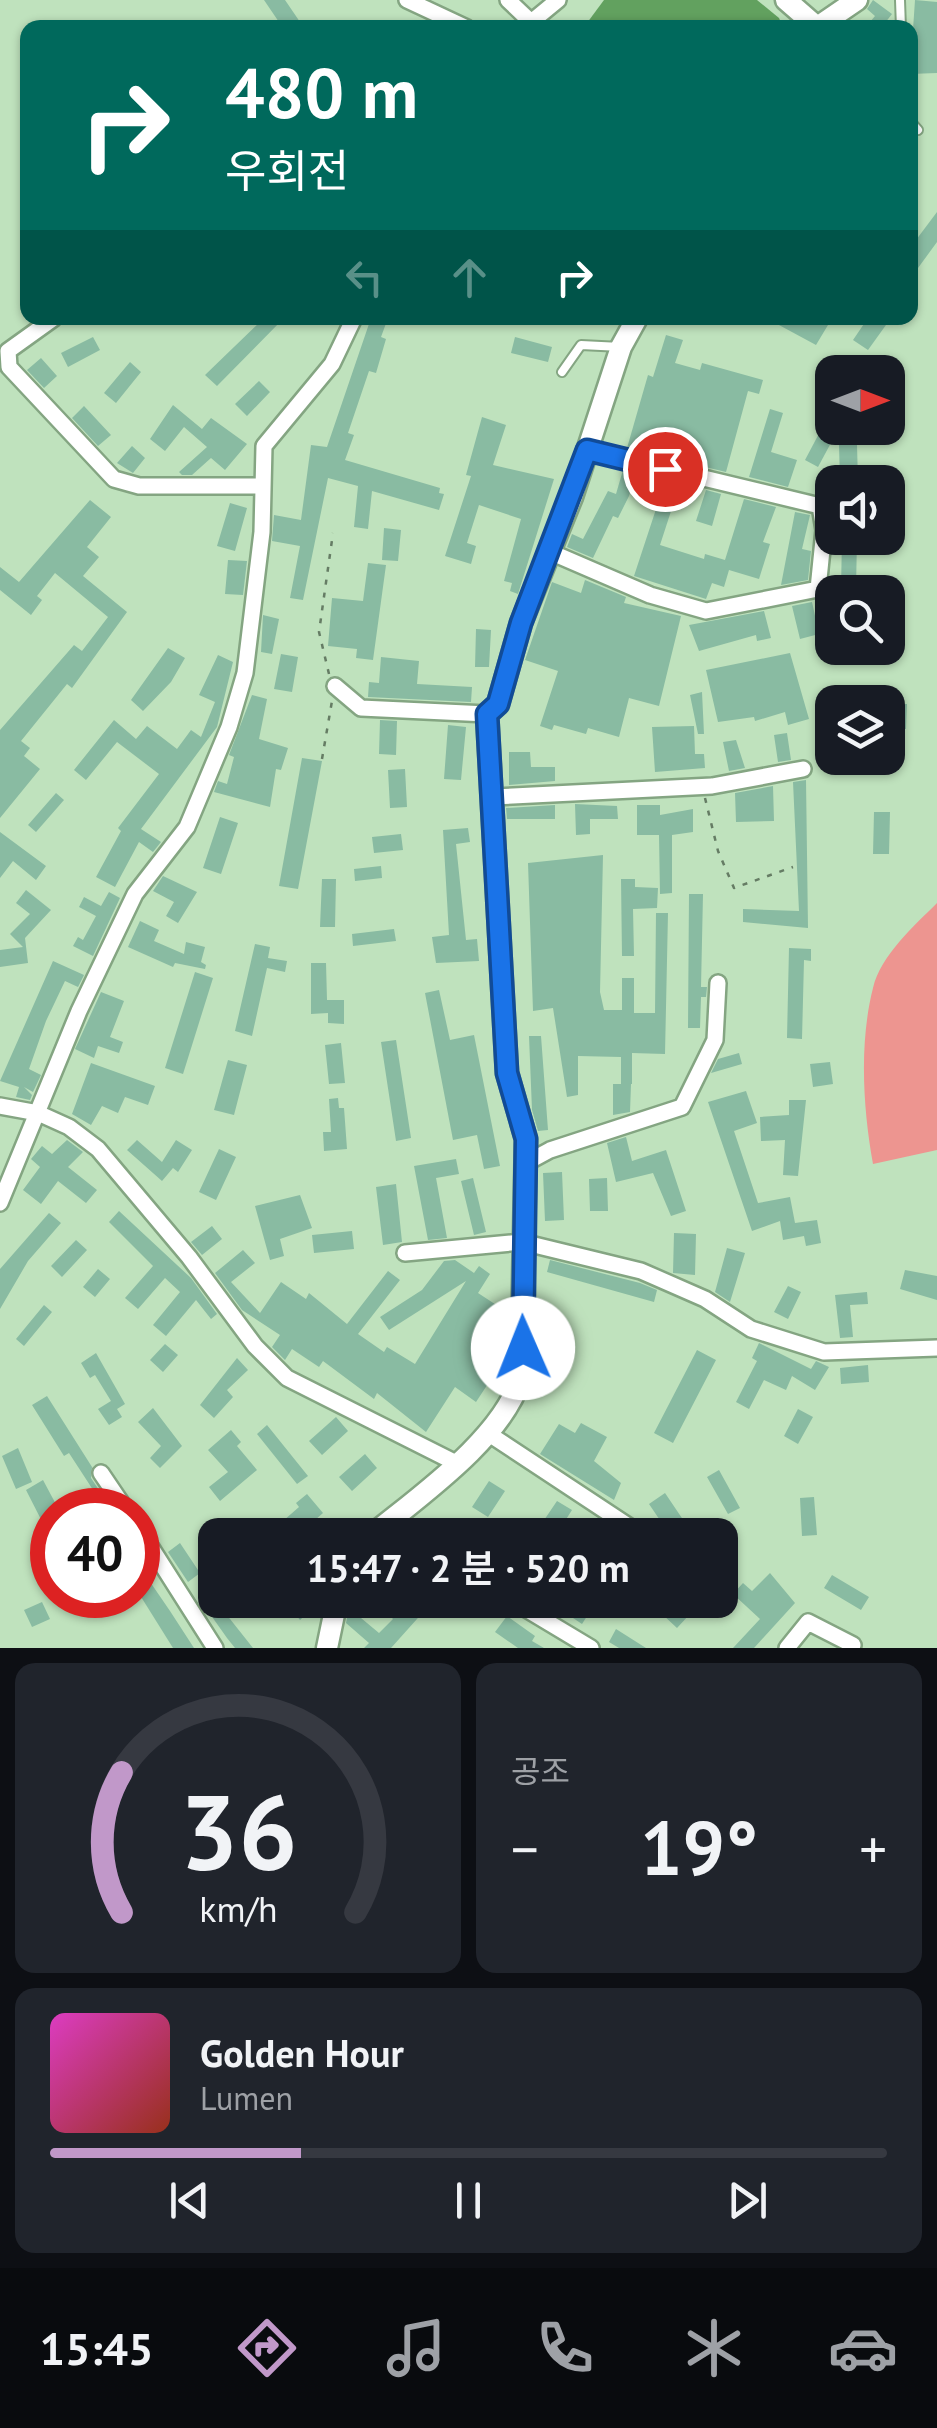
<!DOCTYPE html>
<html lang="ko">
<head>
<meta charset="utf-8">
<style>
  body { margin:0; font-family:"PT Sans","Noto Sans KR",sans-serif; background:#20242c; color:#f1f3f6; height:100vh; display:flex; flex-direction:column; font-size:38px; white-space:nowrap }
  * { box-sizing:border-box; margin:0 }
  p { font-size:32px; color:#9ea1a6 }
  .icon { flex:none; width:55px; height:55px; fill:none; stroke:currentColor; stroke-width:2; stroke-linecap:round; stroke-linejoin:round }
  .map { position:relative; height:1648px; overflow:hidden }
  .sheet { display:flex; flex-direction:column; gap:15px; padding:15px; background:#0d0f14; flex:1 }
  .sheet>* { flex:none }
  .top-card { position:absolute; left:20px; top:20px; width:898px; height:305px; border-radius:20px; box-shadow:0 2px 8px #0004; background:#00695c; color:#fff; overflow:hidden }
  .needle { width:65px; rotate:90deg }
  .controls { position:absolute; left:815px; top:355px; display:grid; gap:20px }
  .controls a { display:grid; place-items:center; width:90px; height:90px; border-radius:20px; background:#171b24; box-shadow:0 2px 8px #0004; font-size:50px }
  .speed { position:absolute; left:30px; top:1488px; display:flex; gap:20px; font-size:50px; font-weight:700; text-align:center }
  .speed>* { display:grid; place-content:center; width:130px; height:130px; border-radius:50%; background:#171b24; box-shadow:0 2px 8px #0004; line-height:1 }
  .speed .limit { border:15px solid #d22; background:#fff; color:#111 }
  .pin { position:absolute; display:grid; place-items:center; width:85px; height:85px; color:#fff; margin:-42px; border:5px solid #fff; border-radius:50%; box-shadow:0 2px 10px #0007 }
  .me { position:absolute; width:110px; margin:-55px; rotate:359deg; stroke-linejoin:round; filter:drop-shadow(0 0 8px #0008) }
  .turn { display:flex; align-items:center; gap:35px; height:210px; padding:0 40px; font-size:45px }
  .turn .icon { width:130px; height:130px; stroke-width:2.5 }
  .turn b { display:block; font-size:70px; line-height:85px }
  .lanes { display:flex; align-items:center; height:95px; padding:0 40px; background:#0003; justify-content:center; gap:50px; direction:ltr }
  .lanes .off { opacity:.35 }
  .big { font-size:75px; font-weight:600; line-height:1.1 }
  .sheet .card { flex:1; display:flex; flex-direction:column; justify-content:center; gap:15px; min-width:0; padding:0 35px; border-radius:20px; background:#20242c }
  .sheet .dial { align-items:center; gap:0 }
  .dial svg { height:260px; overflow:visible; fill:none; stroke:#363941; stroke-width:7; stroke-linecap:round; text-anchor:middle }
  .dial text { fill:#f1f3f6; stroke:none }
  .song { display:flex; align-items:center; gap:30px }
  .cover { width:120px; height:120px; border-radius:15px; background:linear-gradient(135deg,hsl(310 70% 55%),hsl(10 70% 35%)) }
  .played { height:10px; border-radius:5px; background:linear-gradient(90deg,#c198c9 30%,#363941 30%) }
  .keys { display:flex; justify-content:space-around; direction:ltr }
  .heat { display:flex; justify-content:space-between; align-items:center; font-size:55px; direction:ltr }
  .sheet .tiles { flex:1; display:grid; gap:15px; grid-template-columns:1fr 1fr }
  .card:last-child { grid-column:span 2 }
  .trip { position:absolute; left:198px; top:1518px; width:540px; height:100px; border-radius:20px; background:#171b24; box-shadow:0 2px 8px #0004; font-weight:600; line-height:100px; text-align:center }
  .dock { display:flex; height:160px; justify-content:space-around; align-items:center; background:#090b0e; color:#9ea1a6 }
  .dock .icon { width:70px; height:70px }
  .dock .active { color:#c198c9 }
  .dock b { font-size:45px; color:#f1f3f6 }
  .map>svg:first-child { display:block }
  .green { fill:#ed9590 }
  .water { fill:#62a15f }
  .building { fill:#89bba2 }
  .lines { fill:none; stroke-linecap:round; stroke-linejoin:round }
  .lane-casing { stroke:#84a582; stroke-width:12 }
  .street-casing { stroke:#84a582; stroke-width:20 }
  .secondary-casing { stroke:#84a582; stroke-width:25 }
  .path { stroke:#657c64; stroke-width:2.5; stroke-dasharray:5 8; stroke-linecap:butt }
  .lane { stroke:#fff; stroke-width:8 }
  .street { stroke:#fff; stroke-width:15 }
  .secondary { stroke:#fff; stroke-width:20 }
  .route-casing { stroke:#114b97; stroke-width:25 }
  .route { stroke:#1a73e8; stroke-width:18 }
</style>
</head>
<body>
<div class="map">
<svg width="937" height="1648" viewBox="0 0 937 1648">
  <rect width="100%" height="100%" fill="#bfe2bd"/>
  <path class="green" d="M937,903V1150L873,1164C863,1109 859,1043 873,988C881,955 914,926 937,903Z"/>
  <path class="water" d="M604,0H757L779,18L783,27H584Z"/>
  <path class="building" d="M264,0H285L300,22L283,28Z
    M873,0L892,14L881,28H865L875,16L867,9Z
    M915,0L937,2V73L910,74Z
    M937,212V242L910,279V248Z
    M264,318H284L217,386L205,375Z
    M371,318H388L381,337L386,339L376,373L369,371L348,433L354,435L345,460L440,488L439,493L444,494L439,510L372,491L368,529L354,527L358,486L328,478L303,600L290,598L300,546L272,541L274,515L301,520L311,445L327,447Z
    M766,318H824L822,321L828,325L816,345Z
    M868,318H891L868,350L853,340Z
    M666,335L683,340L675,363L700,370L702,363L763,380L759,394L748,391L726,472L627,448L648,375L653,377Z
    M93,337L100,350L68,367L61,353Z
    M515,337L552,347L548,362L511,353Z
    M41,358L57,376L44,388L27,370Z
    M130,362L141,372L116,403L104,393Z
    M259,381L270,392L247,416L235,404Z
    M173,405L202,429L211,418L247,444L225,470L211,458L192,475H182L179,472L207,447L184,427L165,451L150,439Z
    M84,406L111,435L98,446L72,418Z
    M770,409L783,413L771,452L797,460L788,487L749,477Z
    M832,409V428H839L818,467L805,460Z
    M482,417L506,425L493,465L554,479L518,594L510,591L512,583L504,581L521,519L479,505L467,543L476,546L471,564L445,556L471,476L466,475Z
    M839,445H857L858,481H840Z
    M132,446L145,458L133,473L117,463Z
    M623,470L636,473L629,496L618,518L613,516L593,558L567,547L572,534L583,539L608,491L616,494Z
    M706,490L721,494L712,526L696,521Z
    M660,497L674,502L660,545L704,559L705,554L725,560L744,499L776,507L763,542L770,544L759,579L729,570L724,587L712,583L706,599L634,576Z
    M90,500L111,517L87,547L99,557L83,576L127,612L72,688L67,684L21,741L30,748L24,756L40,769L0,818V730L74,645L82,651L108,617L55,573L37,596L42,600L31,615L0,590V567L19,582Z
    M230,503L247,508L235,551L217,546Z
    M795,512L810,515L802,549L811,551L808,580L781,585Z
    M384,528L401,530L398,561L382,560Z
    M842,538H857L856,589H841Z
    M228,560L247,561L243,595L225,594Z
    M368,563L386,565L373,660L356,658L357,649L328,646L332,598L363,601Z
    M585,580L626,597L624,603L681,616L659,706L629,698L619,737L588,728L586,734L554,725L552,730L540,726L558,671L525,660L552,582L581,593Z
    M812,602L819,634L800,639L792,606Z
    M764,611L771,638L757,641L756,635L699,651L689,625Z
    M263,615L279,619L272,654L261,652Z
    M476,629L491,630L489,667H475Z
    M168,648L185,658L171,682L143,711L131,700Z
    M790,653L809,719L788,725L785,712L755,721L754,717L718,722L706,670Z
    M281,654L298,657L292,692L274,689Z
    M218,655L233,662L217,727L141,829L161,842L153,852L139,842L115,887L96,877L121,831L118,828L159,774L117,742L86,780L74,770L114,720L136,739L147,726L177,749L191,730L201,737L215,702L199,695Z
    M381,657L419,661L417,684L472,687L471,702L368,697L369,682L379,683Z
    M702,692L704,734H698L690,695Z
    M252,695L267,699L259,739L288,748L281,770L276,769L270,807L214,792L218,781L227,784L234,757L229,755Z
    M891,704H907L906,729H890Z
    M380,720L397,721L396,755L379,754Z
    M448,725L466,727L461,780L444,779Z
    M694,726L695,754H704L705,768L655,772L652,727Z
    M787,733L791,760L778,762L774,735Z
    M736,740L745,768L729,771L723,742Z
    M509,752H530L531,767H555V781L509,785Z
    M302,758L322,761L298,889L279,886Z
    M405,769L407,807L390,808L388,770Z
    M806,780L808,928L743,922V909L799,911L793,782Z
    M773,786L774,821L736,822L735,793Z
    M56,793L64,800L36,832L28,825Z
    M575,804L617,806L618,819H590V834L576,835Z
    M555,805V819H507L506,808Z
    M637,805H660V815L693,809V832L672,835V893L660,894L659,835H637Z
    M874,812H890L889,854H873Z
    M220,817L238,823L221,874L203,868Z
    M468,828L470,842L456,844L466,940L477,939L479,961L436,963L432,937L449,935L443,830Z
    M0,832L46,866L36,880L13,861L0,878Z
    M401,834L403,850L374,853L372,837Z
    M603,855L600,992L604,1010H622V978H634V1013H655L656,913H668L665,1054L632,1053V1084H621V1057L578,1056V1095L567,1097L553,1008L533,1011L528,863Z
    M381,866L382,878L355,881L354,869Z
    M163,876L197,892L178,923L166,916L174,902L153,891Z
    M322,879H336L335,927H320Z
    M621,879H635V887L658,888L657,908L633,909L634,956H622Z
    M26,890L51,910L25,938L28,963L0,967V950L23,947L10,934L30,914L16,903Z
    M109,892L120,898L93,956L73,946L78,937L83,940L96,916L79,907L84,897L101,906Z
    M689,894H703L701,987H707L706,997H701L700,1028H688Z
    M140,921L159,930L154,941L184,954L186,942L205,947L201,962L206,965L205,969L175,963L173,967L128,947Z
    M394,929L396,941L353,946L352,934Z
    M255,944L270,947L268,958L287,961L285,972L267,968L252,1036L235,1031Z
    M789,948L811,949V961L804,960L802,1039L787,1038Z
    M53,961L84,975L78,987L65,981L46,1021L29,1069L41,1075L33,1092L24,1087L32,1095L30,1100L16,1097L19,1087L0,1081Z
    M311,963H326L327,1000H344V1024L328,1023V1013L311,1014Z
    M195,972L213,978L183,1074L165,1068Z
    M439,990L450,1040L474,1035L500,1166L484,1169L477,1135L453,1140L425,993Z
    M101,992L124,1001L110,1037L123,1042L119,1053L98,1046L94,1058L75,1049Z
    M529,1036H541L548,1130L538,1131L532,1110Z
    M396,1040L411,1138L396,1141L381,1042Z
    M341,1043L345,1083L329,1084L325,1045Z
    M739,1053L742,1064L711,1073L718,1059Z
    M228,1060L247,1065L234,1115L214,1110Z
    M830,1062L833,1084L813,1087L810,1064Z
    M91,1063L155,1086L148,1105L125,1097L118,1113L102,1106L91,1125L72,1114Z
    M613,1084H631L630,1112L613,1115Z
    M746,1091L757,1123L734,1131L758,1203L790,1197L795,1223L817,1220L821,1243L806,1246L804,1236L783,1240L780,1221L752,1231L708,1102Z
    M338,1098L339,1108H344L347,1149L324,1151L323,1132H331L329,1099Z
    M789,1100H806L798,1176L783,1175L785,1140L761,1141L760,1117L789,1115Z
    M626,1137L632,1161L666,1150L686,1211L671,1216L653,1173L616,1182L607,1143Z
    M67,1140L83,1152L68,1167L97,1190L86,1203L58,1181L41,1204L23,1190L40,1167L31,1159L42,1146L52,1154Z
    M137,1140L162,1162L176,1140L192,1150L178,1172L173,1168L162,1181L127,1150Z
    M219,1149L236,1157L216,1200L199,1192Z
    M456,1159L459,1174L436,1178L447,1238L428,1240L414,1166Z
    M562,1172L564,1220L545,1221L543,1173Z
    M473,1178L486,1232L474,1235L461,1181Z
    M607,1178L608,1211H590L589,1179Z
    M396,1184L402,1242L383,1245L376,1187Z
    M300,1195L312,1228L280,1239L284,1256L270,1260L255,1206Z
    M119,1211L191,1278L217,1314L211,1319L196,1300L166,1336L153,1325L180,1292L165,1278L138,1309L125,1298L153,1266L109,1222Z
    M49,1213L61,1223L28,1261L0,1309V1269Z
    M212,1226L222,1239L202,1255L191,1242Z
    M352,1231L354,1249L314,1253L312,1235Z
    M674,1233L696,1234L695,1275L673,1273Z
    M76,1240L87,1250L62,1277L51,1266Z
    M727,1248L745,1253L730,1302L715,1292Z
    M243,1250L255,1263L231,1282L260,1313L281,1282L306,1299L309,1293L347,1324L388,1271L400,1280L358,1334L384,1352L387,1347L415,1364L466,1281L389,1330L380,1317L422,1290L444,1261L455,1260L474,1273L479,1266L490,1274L478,1293L504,1310L482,1346L503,1361L476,1402L455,1387L426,1432L377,1393L374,1399L323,1361L319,1367L292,1349L285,1360L272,1347L280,1335L242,1310L215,1273Z
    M550,1260L640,1283L657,1290L654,1302L547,1272Z
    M98,1269L110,1279L95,1297L83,1287Z
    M905,1270L937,1276V1300L900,1289Z
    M788,1286L801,1292L788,1319L774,1312Z
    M867,1292L868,1304L850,1305L853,1337L840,1338L835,1295Z
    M44,1305L52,1312L24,1346L16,1339Z
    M759,1343L811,1369L816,1361L829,1367L815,1390L792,1376L786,1390L764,1380L749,1409L736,1402L757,1361L752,1358Z
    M165,1344L178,1355L163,1372L150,1360Z
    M697,1350L716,1360L673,1443L654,1433Z
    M96,1353L125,1404L117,1409L122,1417L109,1425L98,1409L111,1401L95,1375L90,1378L81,1363Z
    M237,1358L248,1370L227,1390L233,1397L214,1418L200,1405Z
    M868,1365L869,1382L841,1384L840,1368Z
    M47,1396L92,1467L91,1478L101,1493L97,1496L69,1453L64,1456L32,1405Z
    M153,1408L182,1446L160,1468L150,1458L161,1446L138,1422Z
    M798,1409L813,1417L798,1444L784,1436Z
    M336,1417L348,1431L322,1455L309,1441Z
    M581,1423L607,1437L594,1461L621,1483L614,1500L540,1454L559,1424L575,1433Z
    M267,1425L308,1476L297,1484L257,1434Z
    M231,1430L241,1442L237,1446L257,1470L220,1501L209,1487L228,1472L208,1450Z
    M18,1448L32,1482L16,1489L2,1456Z
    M365,1454L377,1468L352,1491L339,1477Z
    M719,1470L740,1508L728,1514L707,1477Z
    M43,1480L59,1510H52V1541L26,1490Z
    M489,1481L505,1491L488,1517L472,1507Z
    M665,1493L690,1530L683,1535H670L649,1504Z
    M307,1494L323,1513L298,1535H267L299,1507L296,1503Z
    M814,1497L817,1535L802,1536L800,1498Z
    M557,1501L572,1510L556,1535H534Z
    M180,1543L200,1573L188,1582L168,1552Z
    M144,1573L170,1611L194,1648H173L138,1592V1577Z
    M770,1573L795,1603L754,1648H733L760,1619L733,1594L743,1583L752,1591Z
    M832,1575L869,1597L861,1610L824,1588Z
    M215,1595V1600L253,1648H235L227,1638L203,1604Z
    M284,1600H306L313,1608L300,1620Z
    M374,1600H434L391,1648H364L369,1643L346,1623L349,1608L379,1633L393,1619Z
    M546,1600H576L591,1610L582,1624Z
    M675,1600H703L677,1628L662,1614Z
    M42,1602L50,1619L32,1627L24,1610Z
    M507,1616L535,1636L532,1641L544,1648H518L495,1632Z
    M616,1629L646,1648H619L609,1642Z"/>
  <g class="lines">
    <defs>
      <path id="lane" d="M900,0L901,28
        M910,121L918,130
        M562,372L581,345L621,347"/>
      <path id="street" d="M407,0L467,28
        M508,0L531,22
        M524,28L558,0
        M54,318L8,351L9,367L114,479L139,486H260
        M548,551L650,595L706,611L818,589L824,530L820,506L587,450
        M335,686L361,708L487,714
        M493,797L712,786L803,769
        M0,1106L38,1113L69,1127L98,1149L189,1257L255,1346L287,1378L456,1463
        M526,1163L550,1150L682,1107L715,1040L718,983
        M0,1203L79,1011L135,894L187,827L229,727L245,673L262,532L264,446L332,364L354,318
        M405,1253L522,1242L641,1271L705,1299L751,1329L824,1352L937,1348
        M486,1432L642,1535
        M101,1473L126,1510
        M138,1527L215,1648
        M511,1600L591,1648
        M787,1648L808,1622L853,1645"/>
      <path id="secondary" d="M786,0L817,27
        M816,28L857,0
        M372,1535C421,1495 503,1438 521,1377L526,1139L507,1073L487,714L498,704L521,623L572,497L621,347L637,318
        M327,1648L337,1600"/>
    </defs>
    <use href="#lane" class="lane-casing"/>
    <use href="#street" class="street-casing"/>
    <use href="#secondary" class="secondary-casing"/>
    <path class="path" d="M329,674L319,632L333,533
      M322,759L332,701
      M705,798L718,851L734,888L793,867"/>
    <use href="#lane" class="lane"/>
    <use href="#street" class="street"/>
    <use href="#secondary" class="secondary"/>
  </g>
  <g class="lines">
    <defs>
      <path id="route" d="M523,1348L526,1139L507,1073L487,714L498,704L521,623L587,450L665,469"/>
    </defs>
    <use href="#route" class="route-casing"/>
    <use href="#route" class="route"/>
  </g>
</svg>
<div class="controls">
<a><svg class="needle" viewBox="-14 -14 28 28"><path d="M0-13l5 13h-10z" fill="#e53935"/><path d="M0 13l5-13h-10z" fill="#9ea1a6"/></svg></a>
<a><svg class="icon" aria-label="sound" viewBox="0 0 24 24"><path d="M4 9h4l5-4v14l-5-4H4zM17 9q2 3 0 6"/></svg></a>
<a><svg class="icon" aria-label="search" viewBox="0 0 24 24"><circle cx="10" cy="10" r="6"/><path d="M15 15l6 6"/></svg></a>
<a><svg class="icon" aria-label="layers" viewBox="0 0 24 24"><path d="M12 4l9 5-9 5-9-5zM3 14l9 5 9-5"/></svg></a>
</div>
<div class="speed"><div class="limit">40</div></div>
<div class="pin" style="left:665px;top:469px;background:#d93025"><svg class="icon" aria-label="arrive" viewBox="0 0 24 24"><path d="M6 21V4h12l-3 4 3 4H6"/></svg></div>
<svg class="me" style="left:523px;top:1348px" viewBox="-20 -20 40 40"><circle r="19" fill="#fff"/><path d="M0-13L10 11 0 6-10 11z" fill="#1a73e8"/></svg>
<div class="trip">15:47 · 2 분 · 520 m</div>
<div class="top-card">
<div class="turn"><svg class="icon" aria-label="right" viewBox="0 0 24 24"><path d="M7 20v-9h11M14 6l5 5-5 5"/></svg><div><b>480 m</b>우회전</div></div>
<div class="lanes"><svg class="icon off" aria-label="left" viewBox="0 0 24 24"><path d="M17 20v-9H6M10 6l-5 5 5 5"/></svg><svg class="icon off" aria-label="ahead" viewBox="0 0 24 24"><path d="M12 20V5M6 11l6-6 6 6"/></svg><svg class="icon" aria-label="right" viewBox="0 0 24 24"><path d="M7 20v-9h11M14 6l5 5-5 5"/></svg></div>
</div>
</div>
<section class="sheet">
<div class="tiles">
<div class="card dial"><svg viewBox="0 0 100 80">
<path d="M14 69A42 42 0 1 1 86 69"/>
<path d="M14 69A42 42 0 0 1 14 26" stroke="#c198c9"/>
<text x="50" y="56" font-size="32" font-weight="700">36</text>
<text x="50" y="72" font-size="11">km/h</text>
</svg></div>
<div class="card"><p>공조</p>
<div class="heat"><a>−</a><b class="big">19°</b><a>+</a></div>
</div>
<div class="card">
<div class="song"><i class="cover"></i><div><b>Golden Hour</b><p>Lumen</p></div></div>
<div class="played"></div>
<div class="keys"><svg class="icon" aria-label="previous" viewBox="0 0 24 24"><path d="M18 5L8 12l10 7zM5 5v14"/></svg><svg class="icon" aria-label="pause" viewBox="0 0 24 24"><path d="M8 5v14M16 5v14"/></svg><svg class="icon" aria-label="next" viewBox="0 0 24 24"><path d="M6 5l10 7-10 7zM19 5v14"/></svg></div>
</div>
</div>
</section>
<nav class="dock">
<b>15:45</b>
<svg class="icon active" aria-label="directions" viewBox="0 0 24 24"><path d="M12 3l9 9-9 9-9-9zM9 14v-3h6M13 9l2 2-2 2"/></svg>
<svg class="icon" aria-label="music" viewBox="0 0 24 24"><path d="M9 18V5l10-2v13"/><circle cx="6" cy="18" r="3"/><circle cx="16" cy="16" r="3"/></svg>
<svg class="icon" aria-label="phone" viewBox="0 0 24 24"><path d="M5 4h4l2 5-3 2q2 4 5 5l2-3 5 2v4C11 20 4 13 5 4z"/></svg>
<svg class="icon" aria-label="climate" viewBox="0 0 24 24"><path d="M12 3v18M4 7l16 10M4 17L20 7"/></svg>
<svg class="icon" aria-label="car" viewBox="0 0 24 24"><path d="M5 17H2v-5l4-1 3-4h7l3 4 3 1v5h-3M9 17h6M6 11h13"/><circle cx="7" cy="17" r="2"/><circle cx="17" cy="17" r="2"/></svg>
</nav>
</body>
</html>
